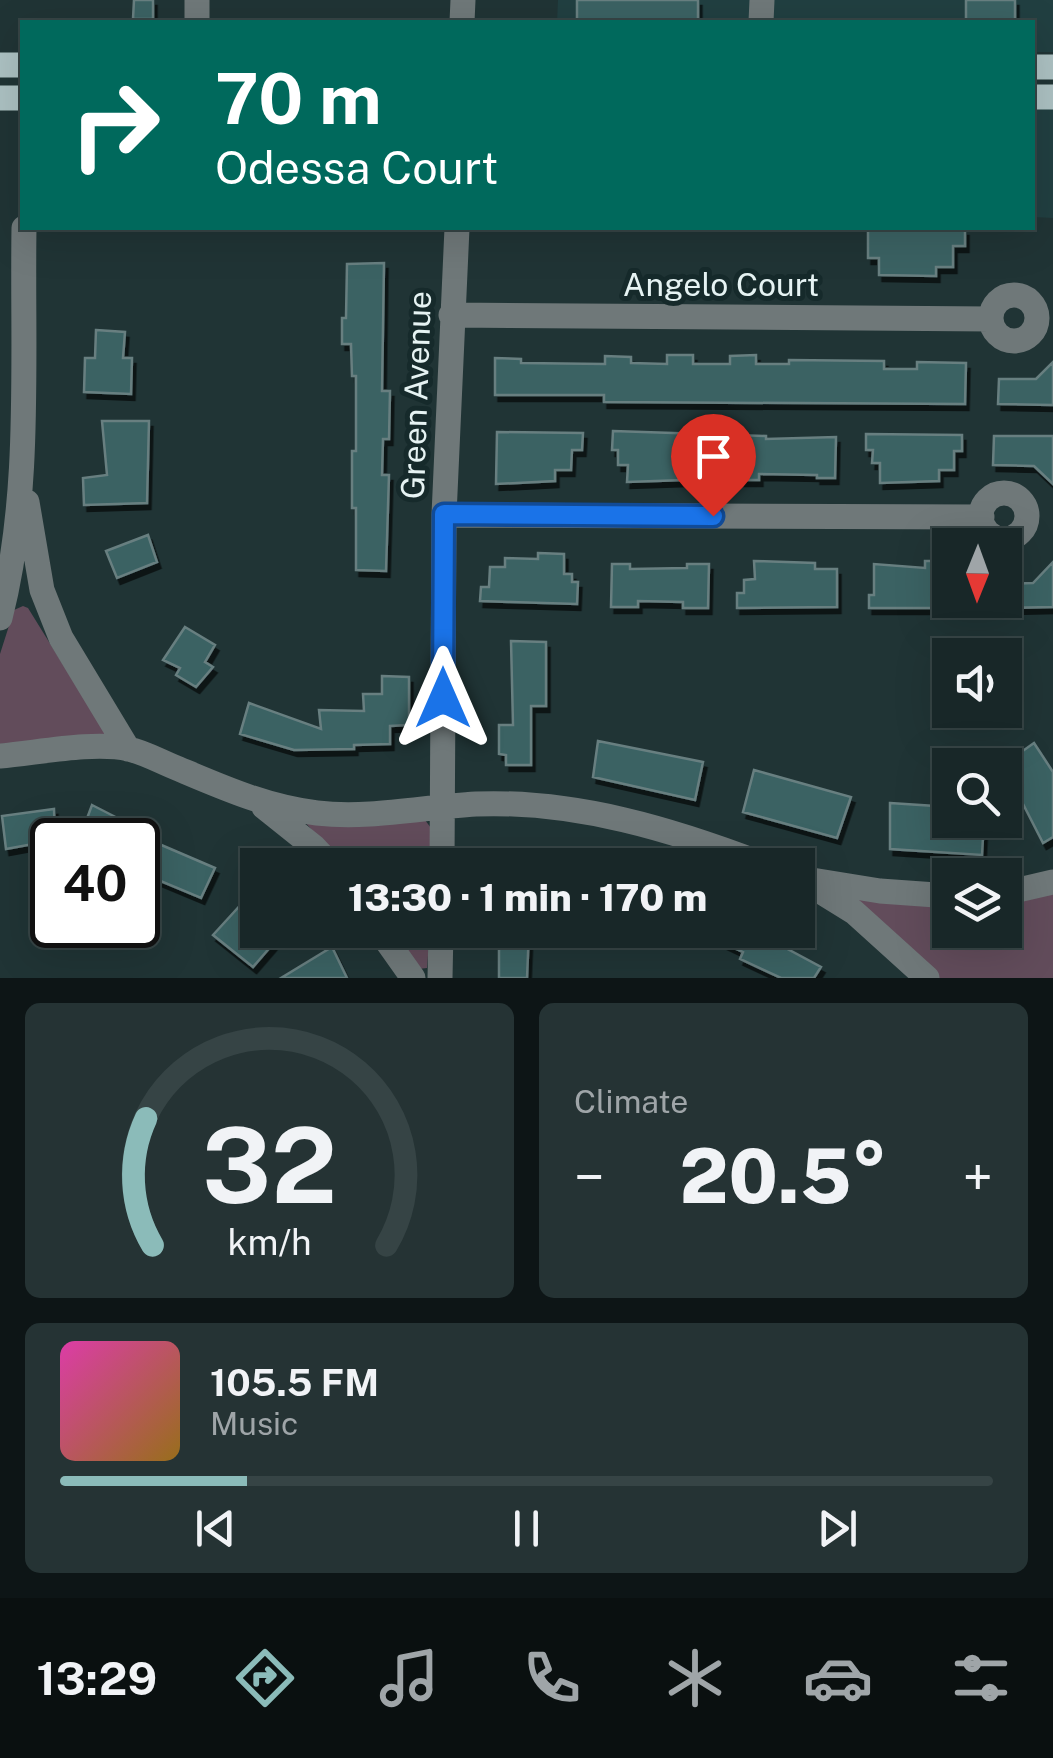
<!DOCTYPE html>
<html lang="en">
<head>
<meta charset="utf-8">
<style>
  body { margin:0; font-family:"Public Sans",sans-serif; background:#253334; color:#f1f3f6; height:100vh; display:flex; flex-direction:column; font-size:38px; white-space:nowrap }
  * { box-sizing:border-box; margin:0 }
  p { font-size:32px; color:#9fa5a8 }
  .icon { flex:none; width:55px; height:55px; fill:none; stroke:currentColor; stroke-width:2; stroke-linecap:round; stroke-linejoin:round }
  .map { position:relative; height:978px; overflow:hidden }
  .side { display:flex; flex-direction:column; gap:25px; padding:25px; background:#0d1516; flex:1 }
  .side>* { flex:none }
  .guide { position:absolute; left:20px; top:20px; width:1015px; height:210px; border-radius:0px; box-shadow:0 10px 40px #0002,0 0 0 2px #364445; background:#00695c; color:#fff; overflow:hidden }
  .needle { width:65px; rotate:181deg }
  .tools { position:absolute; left:932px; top:528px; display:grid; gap:20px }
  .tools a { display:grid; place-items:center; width:90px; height:90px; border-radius:0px; background:#182728; box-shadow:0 10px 40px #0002,0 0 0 2px #364445; font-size:50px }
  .speed { position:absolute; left:30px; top:818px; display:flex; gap:20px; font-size:50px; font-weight:700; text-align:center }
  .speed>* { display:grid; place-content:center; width:130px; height:130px; border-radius:50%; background:#182728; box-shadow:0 10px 40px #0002,0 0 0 2px #364445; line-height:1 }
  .speed .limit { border:5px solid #111; border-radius:15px; background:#fff; color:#111 }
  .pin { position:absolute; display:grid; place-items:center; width:85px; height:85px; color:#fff; margin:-102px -42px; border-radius:50% 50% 50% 0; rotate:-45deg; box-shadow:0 0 10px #0007 }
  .pin .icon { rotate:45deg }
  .me { position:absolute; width:110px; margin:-55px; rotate:0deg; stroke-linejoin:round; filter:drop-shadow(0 0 8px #0008) }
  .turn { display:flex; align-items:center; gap:35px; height:210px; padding:0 30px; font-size:45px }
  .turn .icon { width:130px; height:130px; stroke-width:2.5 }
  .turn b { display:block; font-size:70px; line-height:85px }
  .big { font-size:75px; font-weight:800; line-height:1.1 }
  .side .card { flex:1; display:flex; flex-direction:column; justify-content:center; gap:15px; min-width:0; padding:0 35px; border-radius:15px; background:#253334 }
  .side .dial { align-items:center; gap:0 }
  .dial svg { height:260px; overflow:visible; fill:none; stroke:#364445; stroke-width:7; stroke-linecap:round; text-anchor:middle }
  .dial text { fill:#f1f3f6; stroke:none }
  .song { display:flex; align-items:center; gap:30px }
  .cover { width:120px; height:120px; border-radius:15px; background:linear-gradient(135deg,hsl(320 70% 55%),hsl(40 70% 35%)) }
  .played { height:10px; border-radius:5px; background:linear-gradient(90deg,#8bbbb9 20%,#364445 20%) }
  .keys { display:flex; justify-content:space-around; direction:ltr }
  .heat { display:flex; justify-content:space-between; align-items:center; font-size:55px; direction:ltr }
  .side .tiles { flex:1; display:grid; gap:25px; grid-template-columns:1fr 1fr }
  .card:last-child { grid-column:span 2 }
  .trip { position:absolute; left:240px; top:848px; width:575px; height:100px; border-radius:0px; background:#182728; box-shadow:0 10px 40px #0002,0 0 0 2px #364445; font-weight:800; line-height:100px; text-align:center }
  .tabs { display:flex; height:160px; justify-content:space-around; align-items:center; background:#0a1010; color:#9fa5a8 }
  .tabs .icon { width:70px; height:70px }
  .tabs .active { color:#8bbbb9 }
  .tabs b { font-size:45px; color:#f1f3f6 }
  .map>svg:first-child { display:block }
  .built { fill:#213f41 }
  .green { fill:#624c5b }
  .building { fill:#3a6264; stroke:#687f80; stroke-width:2.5; filter:url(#shadow) }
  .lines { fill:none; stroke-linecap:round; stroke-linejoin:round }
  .minor { stroke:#6f7879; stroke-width:25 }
  .major { stroke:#acc1c2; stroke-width:25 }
  .route-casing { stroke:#114b97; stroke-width:25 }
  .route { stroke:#1a73e8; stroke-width:18 }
  .labels { text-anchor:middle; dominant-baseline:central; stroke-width:10; stroke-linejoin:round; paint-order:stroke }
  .street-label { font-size:32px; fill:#e6f3f3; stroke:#162a2b }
</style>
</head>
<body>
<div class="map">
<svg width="1053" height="978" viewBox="0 0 1053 978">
  <defs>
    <filter id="shadow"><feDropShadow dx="3.5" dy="6" stdDeviation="0" flood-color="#0009"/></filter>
  </defs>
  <rect width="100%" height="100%" fill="#203435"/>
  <path class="built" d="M558,0H1053V52H1033L1032,22H557Z
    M1033,106H1053V218L1033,217Z"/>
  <path class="green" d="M23,606L28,608L106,734L102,737L0,744V654L14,610Z
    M425,820L431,828V865H343L304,821Z
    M799,878L950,896V930H1005V893L1053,882V978H927Z
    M389,930H430L427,968L418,969Z"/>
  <path class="building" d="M134,0H153V19H133Z
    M577,0H698V20L577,22Z
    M966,0H1015V22H966Z
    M868,230H965V246H953V267H936V276L879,275V258H868Z
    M384,263L382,391H390L389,439H383L382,475H389L386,571L356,570V508H352V451H356V376H352L351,344H342V318H346L347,264Z
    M96,330L125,332L123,358H132L131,394L84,392L85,358H95Z
    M667,355H693V364H730V356L756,355V364H789V360L884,361V369H917V362L966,363L965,404L604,402V395H495V358L521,359V363L605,364V356L631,357V363L667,364Z
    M1053,362V405L998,404L999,379H1036Z
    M102,421H149L147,503L84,505L83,478L107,475Z
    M613,431L766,436V439L836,437L835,478H817V475L759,474V480H738V454L700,453L699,471H684V480L627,482L628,465H618V450H612Z
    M497,432L583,433L582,450H572L571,470H555V481L496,484Z
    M866,434L962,435V451H954V470H939V481L880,483V463H872L873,450H866Z
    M994,436H1053V484L1034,466L993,465Z
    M148,535L157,562L117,578L106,551Z
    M538,553L564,554V574H572V582H578L577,604L480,601L481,587H489L490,567H505V558L538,559Z
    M754,561L815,563V569H837V607L737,608V593H744V580L755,579Z
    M925,561H949L950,608H869V595H874V564L925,568Z
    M1053,562V607L1005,608V584L1033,583Z
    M612,564H630V569L687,568V564H709L708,608H683V602L638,601V607H611Z
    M185,627L215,645L205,662L213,667L196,687L176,675L180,668L163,660Z
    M511,641L546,642V706H531V765H506V755L499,754V725H513Z
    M382,676L409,677V725L390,726V744L354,745V749L294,750L240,734L249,703L321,729L319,710L364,711L363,694H382Z
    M598,741L703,762L695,800L593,777Z
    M1034,743L1053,772V837L1043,843L1003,765Z
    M754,770L851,797L837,838L743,812Z
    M890,803L950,807V820H984L982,855L890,849Z
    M92,805L137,828L133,840L112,836L109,840H79Z
    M54,809L55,840L6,849L2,816Z
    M152,841L215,868L201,898L139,872Z
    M246,899L258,909V930H285L253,967L213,935Z
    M499,930H529L527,978H499Z
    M696,930H752L821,967L814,978H781L740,959L743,952Z
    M332,947L347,978H281Z"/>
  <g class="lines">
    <path class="minor" d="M197,22V0
      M462,22L463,0
      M761,22L762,0
      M991 318a23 23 0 1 1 46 0a23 23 0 1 1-46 0Z
      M451,315L991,319
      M981 516a23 23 0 1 1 46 0a23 23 0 1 1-46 0Z
      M27,502L42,590L61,638L128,749
      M444,515L982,517
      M0,618C32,493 22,356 24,228
      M0,756C37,753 93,741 129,749C146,753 163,763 179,769C224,788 267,807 317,813C370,819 423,807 476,804C576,800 674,830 765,865
      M264,807L314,847L331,865
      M442,865L444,515L457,228
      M799,878L854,912L927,978
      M812,880L880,891L950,896
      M1005,893L1053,882
      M379,930L413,978
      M440,978L441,930"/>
    <path class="major" d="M0,65H22
      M1032,67H1053
      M1032,97H1053
      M0,98H22"/>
  </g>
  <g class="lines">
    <defs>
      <path id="route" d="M443,698L444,514L713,516"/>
    </defs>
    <use href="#route" class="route-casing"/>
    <use href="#route" class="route"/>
  </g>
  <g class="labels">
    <g class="street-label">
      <text x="721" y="284">Angelo Court</text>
      <text transform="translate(416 395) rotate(-88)">Green Avenue</text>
    </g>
  </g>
</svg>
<div class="tools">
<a><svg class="needle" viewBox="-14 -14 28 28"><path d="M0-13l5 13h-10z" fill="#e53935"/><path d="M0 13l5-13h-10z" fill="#9fa5a8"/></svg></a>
<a><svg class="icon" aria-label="sound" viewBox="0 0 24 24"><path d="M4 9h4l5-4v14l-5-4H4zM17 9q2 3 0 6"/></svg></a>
<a><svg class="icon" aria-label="search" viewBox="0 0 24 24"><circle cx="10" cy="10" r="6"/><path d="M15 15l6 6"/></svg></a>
<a><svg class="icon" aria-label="layers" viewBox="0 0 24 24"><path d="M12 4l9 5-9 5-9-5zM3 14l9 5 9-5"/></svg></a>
</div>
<div class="speed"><div class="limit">40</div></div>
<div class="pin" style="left:713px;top:516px;background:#d93025"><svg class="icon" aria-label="arrive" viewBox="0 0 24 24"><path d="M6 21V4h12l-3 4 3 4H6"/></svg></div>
<svg class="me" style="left:443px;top:698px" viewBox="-20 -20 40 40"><path d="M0-17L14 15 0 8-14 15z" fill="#1a73e8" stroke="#fff" stroke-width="4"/></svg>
<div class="trip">13:30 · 1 min · 170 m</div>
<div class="guide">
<div class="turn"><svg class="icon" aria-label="right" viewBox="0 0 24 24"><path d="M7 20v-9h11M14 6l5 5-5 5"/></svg><div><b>70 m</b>Odessa Court</div></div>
</div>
</div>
<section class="side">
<div class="tiles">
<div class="card dial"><svg viewBox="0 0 100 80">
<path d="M14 69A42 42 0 1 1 86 69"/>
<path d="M14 69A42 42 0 0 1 12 30" stroke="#8bbbb9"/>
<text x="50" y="56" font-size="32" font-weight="700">32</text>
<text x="50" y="72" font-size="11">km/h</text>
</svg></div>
<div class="card"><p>Climate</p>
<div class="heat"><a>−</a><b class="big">20.5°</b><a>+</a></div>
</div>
<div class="card">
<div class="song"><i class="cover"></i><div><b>105.5 FM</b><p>Music</p></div></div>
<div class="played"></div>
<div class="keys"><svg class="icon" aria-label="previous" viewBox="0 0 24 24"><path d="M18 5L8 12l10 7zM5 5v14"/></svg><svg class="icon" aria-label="pause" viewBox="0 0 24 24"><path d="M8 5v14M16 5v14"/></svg><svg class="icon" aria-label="next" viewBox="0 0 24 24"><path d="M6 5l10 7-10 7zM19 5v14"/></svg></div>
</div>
</div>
</section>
<nav class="tabs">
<b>13:29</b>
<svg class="icon active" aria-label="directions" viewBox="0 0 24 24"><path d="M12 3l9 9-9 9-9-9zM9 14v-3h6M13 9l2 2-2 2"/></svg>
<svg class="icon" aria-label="music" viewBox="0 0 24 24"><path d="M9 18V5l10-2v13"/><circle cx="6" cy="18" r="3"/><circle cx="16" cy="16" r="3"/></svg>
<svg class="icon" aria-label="phone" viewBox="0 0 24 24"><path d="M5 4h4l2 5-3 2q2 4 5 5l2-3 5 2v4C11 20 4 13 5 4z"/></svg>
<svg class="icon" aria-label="climate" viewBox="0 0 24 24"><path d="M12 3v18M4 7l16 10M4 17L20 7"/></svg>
<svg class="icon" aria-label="car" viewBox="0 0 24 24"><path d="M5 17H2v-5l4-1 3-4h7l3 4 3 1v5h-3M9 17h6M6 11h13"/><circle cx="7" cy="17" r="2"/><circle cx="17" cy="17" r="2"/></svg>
<svg class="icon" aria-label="filters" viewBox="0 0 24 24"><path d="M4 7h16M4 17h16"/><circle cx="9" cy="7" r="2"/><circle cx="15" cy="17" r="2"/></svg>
</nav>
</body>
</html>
